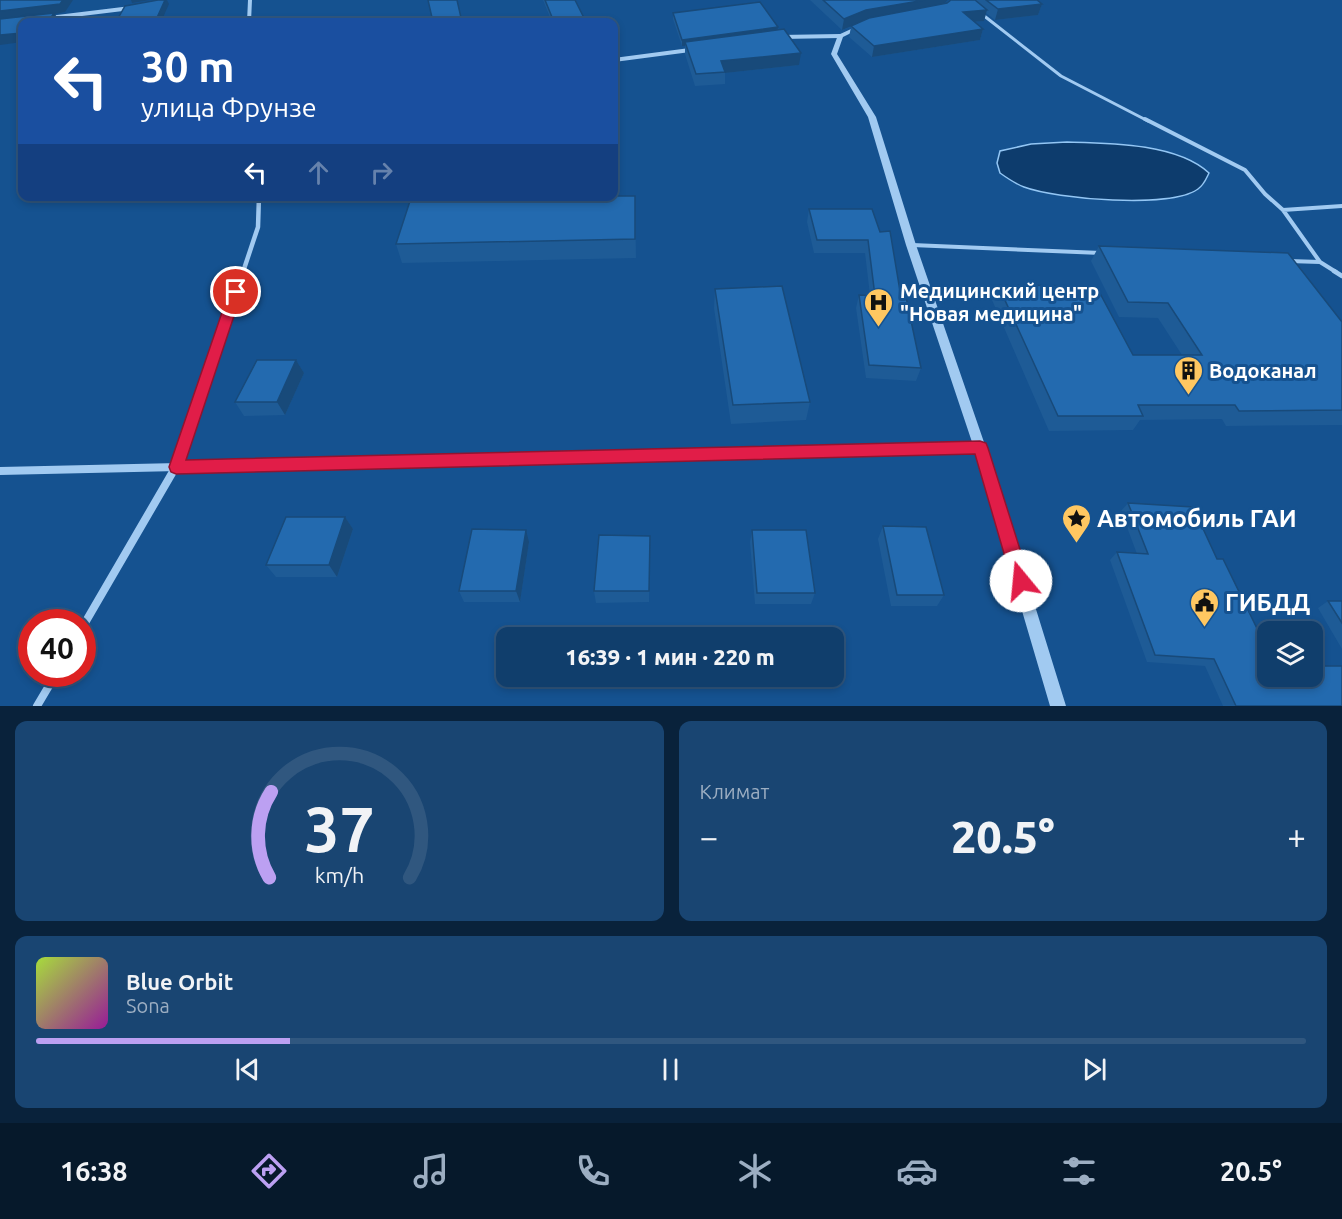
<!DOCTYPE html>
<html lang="ru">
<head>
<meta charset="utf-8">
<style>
  body { margin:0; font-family:Ubuntu,sans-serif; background:#194572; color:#f1f3f6; height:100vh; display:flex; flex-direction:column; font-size:22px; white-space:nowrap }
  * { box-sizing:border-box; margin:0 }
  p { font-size:20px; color:#9caec2 }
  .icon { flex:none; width:33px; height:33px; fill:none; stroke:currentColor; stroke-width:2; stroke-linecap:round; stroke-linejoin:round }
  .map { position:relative; height:706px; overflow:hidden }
  .side { display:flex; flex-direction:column; gap:15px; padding:15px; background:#09223b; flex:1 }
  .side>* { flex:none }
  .guide { position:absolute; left:18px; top:18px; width:600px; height:183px; border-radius:12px; box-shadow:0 3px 9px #0003,0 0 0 2px #30577f; background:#1a4fa0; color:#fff; overflow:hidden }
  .controls { position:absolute; left:1257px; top:621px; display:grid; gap:12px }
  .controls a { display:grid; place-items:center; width:66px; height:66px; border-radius:12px; background:#103e6c; box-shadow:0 3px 9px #0003,0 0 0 2px #30577f; font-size:30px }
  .speed { position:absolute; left:18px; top:609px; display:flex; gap:12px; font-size:30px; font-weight:700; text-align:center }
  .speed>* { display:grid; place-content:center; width:78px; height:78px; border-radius:50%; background:#103e6c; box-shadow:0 3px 9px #0003,0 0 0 2px #30577f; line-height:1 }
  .speed .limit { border:9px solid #d22; background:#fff; color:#111 }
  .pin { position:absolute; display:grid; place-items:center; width:51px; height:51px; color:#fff; margin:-26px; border:3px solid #fff; border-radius:50%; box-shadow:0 2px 6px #0007 }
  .me { position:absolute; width:66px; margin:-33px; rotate:343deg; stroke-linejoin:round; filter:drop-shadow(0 0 4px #0008) }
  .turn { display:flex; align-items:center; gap:21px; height:126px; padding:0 24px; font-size:27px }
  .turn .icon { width:78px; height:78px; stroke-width:2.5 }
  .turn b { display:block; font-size:42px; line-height:51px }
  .lanes { display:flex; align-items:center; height:57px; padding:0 24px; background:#0003; justify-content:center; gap:30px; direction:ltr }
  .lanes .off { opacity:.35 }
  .big { font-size:45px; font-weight:800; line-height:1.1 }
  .side .widget { flex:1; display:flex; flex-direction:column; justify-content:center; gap:9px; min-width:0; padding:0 21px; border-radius:12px; background:#194572 }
  .side .dial { align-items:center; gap:0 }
  .dial svg { height:156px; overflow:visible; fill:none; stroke:#30577f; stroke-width:7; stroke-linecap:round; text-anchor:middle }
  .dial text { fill:#f1f3f6; stroke:none }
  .song { display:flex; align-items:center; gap:18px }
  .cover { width:72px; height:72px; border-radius:9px; background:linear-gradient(135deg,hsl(80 70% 55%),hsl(300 70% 35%)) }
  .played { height:6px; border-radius:3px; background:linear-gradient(90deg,#bca0f2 20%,#30577f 20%) }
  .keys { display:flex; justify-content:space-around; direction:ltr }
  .heat { display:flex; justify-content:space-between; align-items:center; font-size:33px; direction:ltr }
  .side .tiles { flex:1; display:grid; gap:15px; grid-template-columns:1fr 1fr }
  .widget:last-child { grid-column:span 2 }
  .trip { position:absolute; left:496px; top:627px; width:348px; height:60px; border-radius:12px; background:#103e6c; box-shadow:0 3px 9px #0003,0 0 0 2px #30577f; font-weight:800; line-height:60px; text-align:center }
  .menu { display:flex; height:96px; justify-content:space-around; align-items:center; background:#06192b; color:#9caec2 }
  .menu .icon { width:42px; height:42px }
  .menu .active { color:#bca0f2 }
  .menu b { font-size:27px; color:#f1f3f6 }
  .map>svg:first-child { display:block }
  .water { fill:#0d3c6d; stroke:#93c6f4; stroke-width:1.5 }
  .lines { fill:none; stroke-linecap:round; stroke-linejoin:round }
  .service-far2 { stroke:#a1caf1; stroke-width:3 }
  .service-far1 { stroke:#a1caf1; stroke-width:4 }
  .service { stroke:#a1caf1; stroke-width:4.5 }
  .minor-far3 { stroke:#a1caf1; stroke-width:4 }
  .minor-far2 { stroke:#a1caf1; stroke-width:4.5 }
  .minor-far1 { stroke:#a1caf1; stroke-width:6 }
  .minor { stroke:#a1caf1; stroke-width:8 }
  .tertiary { fill:#a1caf1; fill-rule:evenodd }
  .wall { fill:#1e5b96 }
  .shaded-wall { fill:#184a7a }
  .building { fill:#236aaf; stroke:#184a7a; stroke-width:1.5 }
  .route { fill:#e11d48; stroke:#92132f; stroke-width:1.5 }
  .labels { text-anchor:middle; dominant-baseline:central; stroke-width:6; stroke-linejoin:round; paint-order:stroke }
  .poi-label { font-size:20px; font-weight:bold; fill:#fff; stroke:#155290; text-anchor:start }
  .near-poi-label { font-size:24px; font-weight:bold; fill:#fff; stroke:#155290; text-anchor:start }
</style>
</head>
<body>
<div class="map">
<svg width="1342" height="706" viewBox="0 0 1342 706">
  <rect width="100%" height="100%" fill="#155290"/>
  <path class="water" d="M1067,142C1108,143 1177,143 1209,173C1206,179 1204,185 1198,189C1171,209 1056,199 1024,187C1016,184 1007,178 1000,173L997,163L1000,151L1031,144Z"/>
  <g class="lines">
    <path class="service-far2" d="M983,15L1061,76L1148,121"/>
    <path class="service-far1" d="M1145,119L1245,170L1265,194L1283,210L1320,262L1289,261
      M1283,210L1342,206
      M912,245L1101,253
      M1320,262L1336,272"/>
    <path class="service" d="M1334,271L1342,276"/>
    <path class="minor-far3" d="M49,18L131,8
      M249,22L250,0
      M780,37L840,36
      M614,60L690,50"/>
    <path class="minor-far2" d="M243,272L258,227L259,196"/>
    <path class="minor-far1" d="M177,464L243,271
      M294,464L980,448"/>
    <path class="minor" d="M0,471L358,463
      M82,628L178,463
      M37,706L56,674"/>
    <path class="tertiary" d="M862,24L867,25L843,37L837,54L876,117L916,245L986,448L1066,706H1050L974,448L906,245L868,117L831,54L838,35Z"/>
  </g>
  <path class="wall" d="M543,0H575L586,22H552Z
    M810,0H948L943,4L947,3L951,0H1037L1042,4L1038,15L995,20L986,13L984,21L974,22L983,29L980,40L872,57L849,37L851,27L842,30Z
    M673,13L777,30L799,65L725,73V84L695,86L685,54V46H682L673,19Z
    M635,196L636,258L402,263L396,244L608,197Z
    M809,209H872L901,297L921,368L916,381L866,378L856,308L859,295H870L865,253H814L807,222Z
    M1099,246L1342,322V425L1226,426L1222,419L1140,420L1133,430L1049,431L992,300L998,285L1133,355H1182L1158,318L1119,317L1091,261Z
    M715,289L810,402L806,420L731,424L714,308Z
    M296,360L304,373L285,415L244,416L235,402Z
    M1128,503L1268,676L1342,706H1223L1205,666L1147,662L1110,560L1117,552L1137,554L1121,511Z
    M345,517L353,529L337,577H276L266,565Z
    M883,526L944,595L937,606H891L878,539Z
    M752,530L815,593L811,604H755L750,542Z
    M650,536L649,602L596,603L594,591Z
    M529,542L520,602H464L459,591Z
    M1328,601H1342V649L1318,608Z"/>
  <path class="shaded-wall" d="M63,0H73L65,12L55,14L59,21V22L0,20V11Z
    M131,0H150L132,3Z
    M165,0H167L169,4L161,22H155Z
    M925,0H948L939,8L864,21L842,30L844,19L866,10Z
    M1042,4L1038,15L995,20L998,9Z
    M987,10L984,21L959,23L963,12Z
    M778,27L777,33L685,42V46H682V40Z
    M983,29L980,40L872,57L874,46Z
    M22,33V42L0,45V35Z
    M801,53L799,65L725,73L721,61Z
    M296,360L304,373L285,415L277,402Z
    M345,517L353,529L337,577L329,565Z
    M526,530L529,542L520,602L516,591Z"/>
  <path class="building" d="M0,0H63L60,4L0,11Z
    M158,0H165L155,22H116L125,6Z
    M428,0H457L462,22H433Z
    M545,0H575L586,22H554Z
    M823,0H925L866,10L844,19Z
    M951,0H975L987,10L963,12L983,29L874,46L851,26L869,18L947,3Z
    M986,0H1037L1042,4L998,9Z
    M760,2L778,27L682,40L673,13Z
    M54,13L48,22H22V33L0,35V19Z
    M784,29L801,53L721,61L725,72L696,74L685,42Z
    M566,196H635V239L396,244L410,201L566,198Z
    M809,209H872L880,232L890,231L901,297H906L921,368L869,365L859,295L875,296L868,240H817Z
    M1099,246L1288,253L1342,322V410L1239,411L1235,405H1138L1143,416H1058L998,285L1096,286L1133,355H1202L1168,303L1128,302Z
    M782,286L810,402L733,405L715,289Z
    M257,360H296L277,402H235Z
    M1128,503L1193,507L1217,559H1223L1268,651V676H1312V666H1342V706H1236L1214,659L1155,655L1117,552L1148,554Z
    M286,517H345L329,565H266Z
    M883,526L926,527L944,595H897Z
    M472,529L526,530L516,591H459Z
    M752,530H806L815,593H757Z
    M599,535L650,536L649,591H594Z
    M1328,601H1342V623Z"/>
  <path class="route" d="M236,288L242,292L186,460L980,441L986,443L988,448L1030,581L1027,587L1021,590L1015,587L1012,581L975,454L176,474L171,472L169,467L229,292Z"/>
  <defs>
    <symbol id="hospital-pin" viewBox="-11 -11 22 30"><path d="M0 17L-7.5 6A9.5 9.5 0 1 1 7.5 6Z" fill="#ffc761" stroke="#155290"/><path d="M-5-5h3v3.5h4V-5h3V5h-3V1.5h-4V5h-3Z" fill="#111"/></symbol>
    <symbol id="building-pin" viewBox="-11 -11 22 30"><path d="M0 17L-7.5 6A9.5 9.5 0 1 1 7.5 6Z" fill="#ffc761" stroke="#155290"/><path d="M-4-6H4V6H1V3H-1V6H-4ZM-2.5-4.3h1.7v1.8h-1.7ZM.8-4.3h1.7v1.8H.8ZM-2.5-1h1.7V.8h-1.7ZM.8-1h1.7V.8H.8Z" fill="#111"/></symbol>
    <symbol id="sight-pin" viewBox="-11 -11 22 30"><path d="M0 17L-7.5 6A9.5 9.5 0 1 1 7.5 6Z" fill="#ffc761" stroke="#155290"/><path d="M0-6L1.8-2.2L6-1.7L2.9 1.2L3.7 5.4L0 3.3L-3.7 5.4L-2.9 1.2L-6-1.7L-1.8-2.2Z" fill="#111"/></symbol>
    <symbol id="civic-pin" viewBox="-11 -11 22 30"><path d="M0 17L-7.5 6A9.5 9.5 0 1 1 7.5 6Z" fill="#ffc761" stroke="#155290"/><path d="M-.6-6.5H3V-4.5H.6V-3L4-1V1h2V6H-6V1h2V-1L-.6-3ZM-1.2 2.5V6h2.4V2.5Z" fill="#111"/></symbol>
  </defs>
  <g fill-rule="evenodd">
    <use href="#hospital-pin" x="862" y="286" width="33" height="45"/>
    <use href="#building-pin" x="1172" y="354" width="33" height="45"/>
    <use href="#sight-pin" x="1060" y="502" width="33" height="45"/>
    <use href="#civic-pin" x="1188" y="586" width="33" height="45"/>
  </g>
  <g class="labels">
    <g class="poi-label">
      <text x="900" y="290">Медицинский центр<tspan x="900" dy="23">"Новая медицина"</tspan></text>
      <text x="1209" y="370">Водоканал</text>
    </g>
    <g class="near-poi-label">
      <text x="1097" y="518">Автомобиль ГАИ</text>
      <text x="1225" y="602">ГИБДД</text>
    </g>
  </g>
</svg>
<div class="controls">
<a><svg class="icon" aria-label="layers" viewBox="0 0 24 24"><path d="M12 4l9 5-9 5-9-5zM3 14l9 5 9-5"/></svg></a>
</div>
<div class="speed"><div class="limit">40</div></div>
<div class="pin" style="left:236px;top:292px;background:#d93025"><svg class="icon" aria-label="arrive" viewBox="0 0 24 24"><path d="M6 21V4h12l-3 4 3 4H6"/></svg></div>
<svg class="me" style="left:1021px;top:581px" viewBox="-20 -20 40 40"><circle r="19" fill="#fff"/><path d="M0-13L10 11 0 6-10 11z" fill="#e11d48"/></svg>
<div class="trip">16:39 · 1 мин · 220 m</div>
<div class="guide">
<div class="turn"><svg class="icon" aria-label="left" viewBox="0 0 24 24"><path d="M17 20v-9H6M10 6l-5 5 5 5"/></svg><div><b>30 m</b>улица Фрунзе</div></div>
<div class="lanes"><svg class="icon" aria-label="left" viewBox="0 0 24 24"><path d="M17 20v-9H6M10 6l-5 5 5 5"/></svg><svg class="icon off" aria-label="ahead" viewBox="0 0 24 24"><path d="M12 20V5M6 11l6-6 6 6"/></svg><svg class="icon off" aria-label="right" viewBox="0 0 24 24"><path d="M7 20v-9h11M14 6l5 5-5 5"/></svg></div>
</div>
</div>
<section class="side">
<div class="tiles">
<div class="widget dial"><svg viewBox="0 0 100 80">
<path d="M14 69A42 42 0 1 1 86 69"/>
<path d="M14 69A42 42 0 0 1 15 25" stroke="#bca0f2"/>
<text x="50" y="56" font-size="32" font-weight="700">37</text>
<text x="50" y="72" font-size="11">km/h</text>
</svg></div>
<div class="widget"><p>Климат</p>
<div class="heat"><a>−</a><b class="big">20.5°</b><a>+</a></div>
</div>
<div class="widget">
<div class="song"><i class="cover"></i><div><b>Blue Orbit</b><p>Sona</p></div></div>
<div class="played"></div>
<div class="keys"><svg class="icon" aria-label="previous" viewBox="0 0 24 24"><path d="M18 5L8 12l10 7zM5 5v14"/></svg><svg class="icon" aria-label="pause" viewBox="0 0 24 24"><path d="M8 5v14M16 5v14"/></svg><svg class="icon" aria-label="next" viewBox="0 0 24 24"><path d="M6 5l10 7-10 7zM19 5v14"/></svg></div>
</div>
</div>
</section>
<nav class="menu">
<b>16:38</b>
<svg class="icon active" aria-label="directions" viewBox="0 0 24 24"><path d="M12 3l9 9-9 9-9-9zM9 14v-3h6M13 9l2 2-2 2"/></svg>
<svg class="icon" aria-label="music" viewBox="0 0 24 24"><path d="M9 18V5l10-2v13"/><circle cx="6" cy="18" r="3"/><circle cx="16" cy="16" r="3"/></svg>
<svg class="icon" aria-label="phone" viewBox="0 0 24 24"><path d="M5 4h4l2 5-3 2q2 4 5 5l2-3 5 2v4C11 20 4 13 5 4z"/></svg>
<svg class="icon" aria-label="climate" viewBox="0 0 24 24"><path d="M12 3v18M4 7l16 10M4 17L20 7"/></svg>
<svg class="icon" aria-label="car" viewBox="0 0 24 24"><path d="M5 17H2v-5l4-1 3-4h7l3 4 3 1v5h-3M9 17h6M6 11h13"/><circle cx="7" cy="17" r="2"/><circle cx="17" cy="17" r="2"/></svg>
<svg class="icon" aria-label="filters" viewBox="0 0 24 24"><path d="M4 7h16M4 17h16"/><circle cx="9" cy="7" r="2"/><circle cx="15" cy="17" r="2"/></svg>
<b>20.5°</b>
</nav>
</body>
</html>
